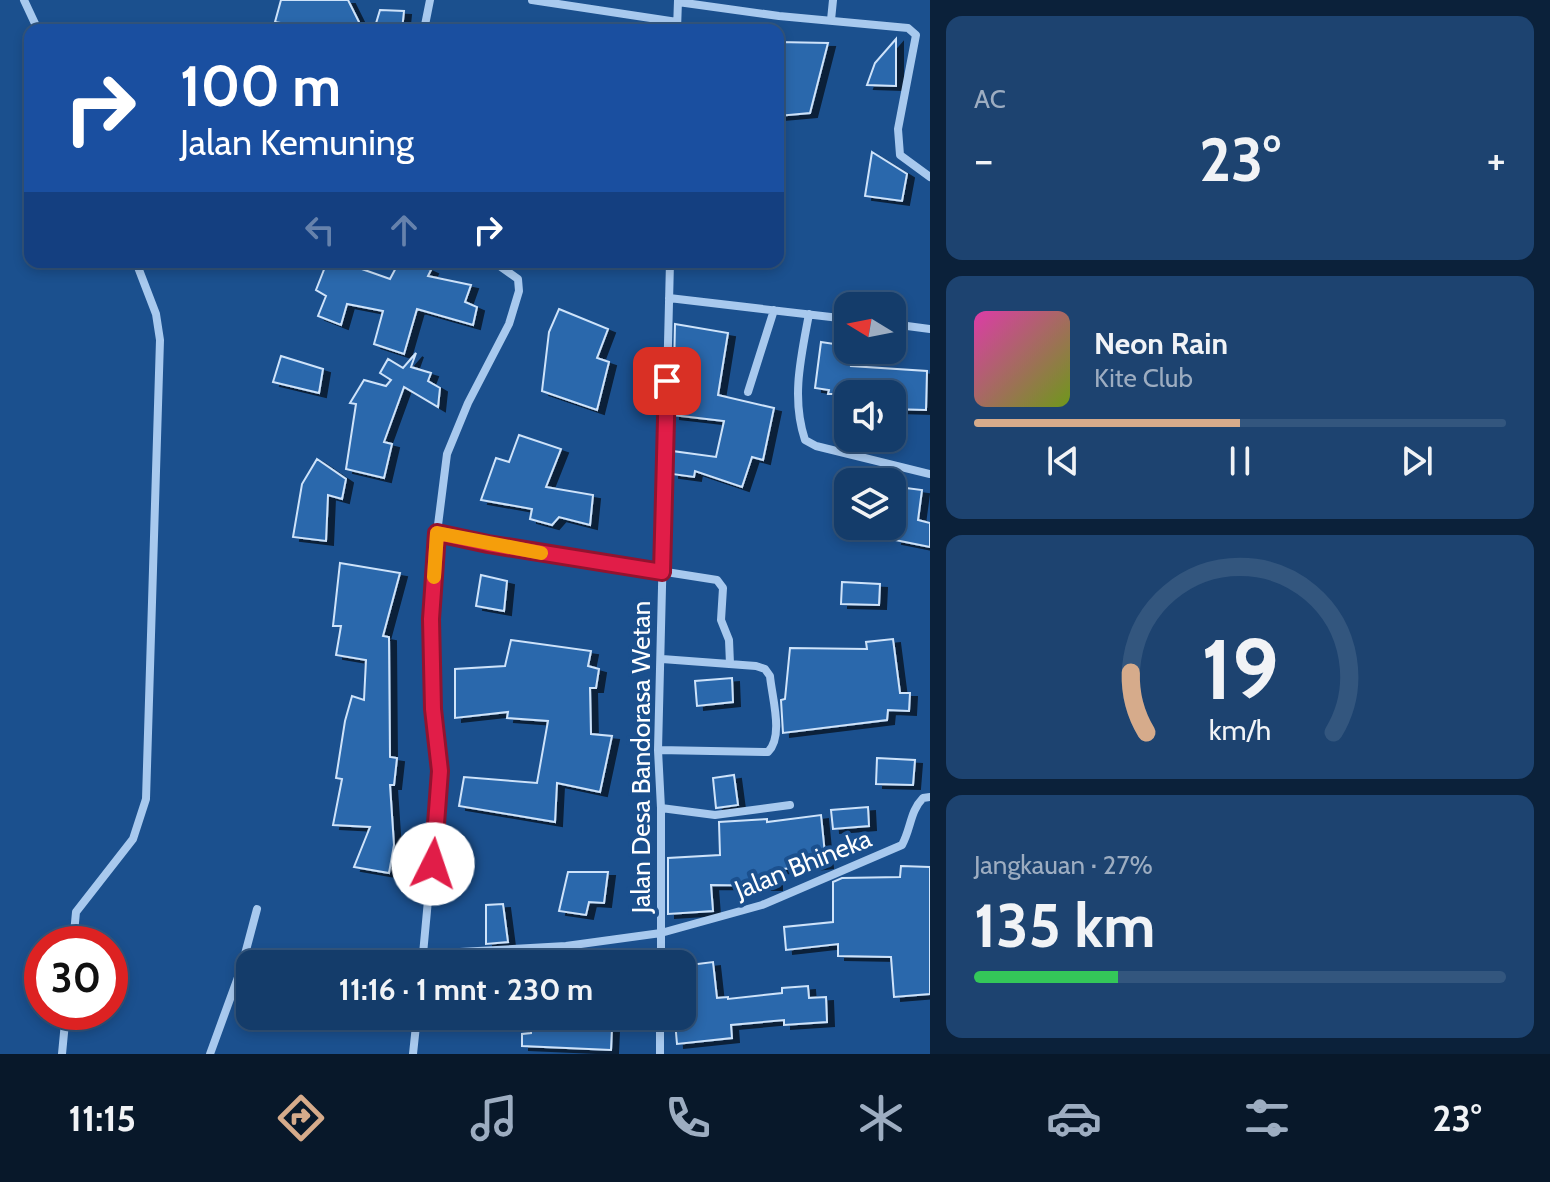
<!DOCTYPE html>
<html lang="id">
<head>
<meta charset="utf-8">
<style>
  body { margin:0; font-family:Cabin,sans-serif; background:#1d4370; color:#f1f3f6; height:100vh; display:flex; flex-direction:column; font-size:30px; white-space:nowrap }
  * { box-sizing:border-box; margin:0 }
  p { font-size:26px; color:#9dadc1 }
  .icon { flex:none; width:44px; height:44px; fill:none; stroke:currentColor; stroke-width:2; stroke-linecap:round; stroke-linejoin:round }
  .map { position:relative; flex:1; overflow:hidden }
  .details { display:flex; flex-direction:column; gap:16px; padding:16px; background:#0b213a; width:620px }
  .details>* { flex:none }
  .top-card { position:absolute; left:24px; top:24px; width:760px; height:244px; border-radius:16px; box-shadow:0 4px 12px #0003,0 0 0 2px #33567e; background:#1a4fa0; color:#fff; overflow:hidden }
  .needle { width:52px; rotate:280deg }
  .buttons { position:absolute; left:834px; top:292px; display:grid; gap:16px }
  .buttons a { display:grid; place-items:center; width:72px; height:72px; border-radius:16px; background:#143c6a; box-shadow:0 4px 12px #0003,0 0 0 2px #33567e; font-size:40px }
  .speed { position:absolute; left:24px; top:926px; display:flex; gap:16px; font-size:40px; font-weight:700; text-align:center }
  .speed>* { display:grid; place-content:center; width:104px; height:104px; border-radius:50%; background:#143c6a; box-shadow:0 4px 12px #0003,0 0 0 2px #33567e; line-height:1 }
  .speed .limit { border:12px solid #d22; background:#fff; color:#111 }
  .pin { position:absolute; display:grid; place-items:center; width:68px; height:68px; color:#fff; margin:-34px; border-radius:16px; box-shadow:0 4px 12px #0006 }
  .me { position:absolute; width:88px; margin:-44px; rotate:4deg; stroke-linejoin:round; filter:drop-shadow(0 0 6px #0008) }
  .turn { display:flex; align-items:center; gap:28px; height:168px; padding:0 24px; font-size:36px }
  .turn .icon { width:104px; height:104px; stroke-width:2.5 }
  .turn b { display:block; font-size:56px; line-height:68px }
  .lanes { display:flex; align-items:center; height:76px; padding:0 24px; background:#0003; justify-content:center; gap:40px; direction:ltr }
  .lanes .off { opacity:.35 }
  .big { font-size:60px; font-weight:700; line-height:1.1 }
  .details .widget { flex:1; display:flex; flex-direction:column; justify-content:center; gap:12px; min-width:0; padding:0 28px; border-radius:16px; background:#1d4370 }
  .details .dial { align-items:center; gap:0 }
  .dial svg { height:208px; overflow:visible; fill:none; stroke:#33567e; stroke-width:7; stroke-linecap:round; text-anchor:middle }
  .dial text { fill:#f1f3f6; stroke:none }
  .song { display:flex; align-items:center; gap:24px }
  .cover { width:96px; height:96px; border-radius:12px; background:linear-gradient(135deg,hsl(320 70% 55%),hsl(80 70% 35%)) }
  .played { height:8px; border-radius:4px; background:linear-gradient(90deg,#d6ab8b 50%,#33567e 50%) }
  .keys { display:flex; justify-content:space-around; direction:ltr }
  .heat { display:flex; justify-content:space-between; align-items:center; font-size:44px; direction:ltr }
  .charge { height:12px; border-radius:6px; background:linear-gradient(90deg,#34c759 27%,#33567e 0) }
  .trip { position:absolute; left:236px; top:950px; width:460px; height:80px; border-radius:16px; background:#143c6a; box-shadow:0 4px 12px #0003,0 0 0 2px #33567e; font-weight:700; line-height:80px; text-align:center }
  .menu { display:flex; height:128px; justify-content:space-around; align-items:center; background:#08182a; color:#9dadc1 }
  .menu .icon { width:56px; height:56px }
  .menu .on { color:#d6ab8b }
  .menu b { font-size:36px; color:#f1f3f6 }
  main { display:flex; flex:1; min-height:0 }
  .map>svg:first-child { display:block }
  .building { fill:#2a67ac; stroke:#cee3fa; stroke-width:2; filter:url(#shadow) }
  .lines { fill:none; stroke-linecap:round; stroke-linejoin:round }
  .minor { stroke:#a8c9ee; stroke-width:8 }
  .route-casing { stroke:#92132f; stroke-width:20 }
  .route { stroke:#e11d48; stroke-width:14 }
  .slow { stroke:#f59e0b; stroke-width:14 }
  .labels { text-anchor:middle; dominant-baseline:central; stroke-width:8; stroke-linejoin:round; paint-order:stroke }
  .street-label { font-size:26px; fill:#fff; stroke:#1b508e }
</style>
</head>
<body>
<main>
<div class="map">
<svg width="930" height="1054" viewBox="0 0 930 1054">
  <defs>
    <filter id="shadow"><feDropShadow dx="7" dy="4" stdDeviation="0" flood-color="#0009"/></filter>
  </defs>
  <rect width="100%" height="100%" fill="#1b508e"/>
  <path class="building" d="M281,0H348L363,30H320L275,22Z
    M380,10L404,11L402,30H374Z
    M896,39V86L867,85L875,63Z
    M778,42L828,43L810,113L778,116Z
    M872,152L907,174L902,201L865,196Z
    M327,262H342L390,279L399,262H414L431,270L428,276L471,285L465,302L477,307L473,325L417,309L404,354L374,344L383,311L347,304L341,325L318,316L326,296L316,290Z
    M559,309L608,329L597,358L609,362L597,410L542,391L549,332Z
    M675,324L728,333L718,395L774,408L763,460L752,457L742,487L695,471L694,477L672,474V451L716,457L724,421L673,415Z
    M821,342L848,346V350H853L851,366L927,371L926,410L892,409V394H828L829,390L815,388Z
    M416,353L411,367L431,373L428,381L440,388L438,407L404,387L384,442L392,444L384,478L346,469L356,404L350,403L364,380L386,386L391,380L380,373L388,359L403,368Z
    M281,356L323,369L319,393L273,382Z
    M519,435L561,449L546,487L593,495L590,525L559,517L552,525L530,519L532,509L481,500L496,458L509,462Z
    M317,459L346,479L342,499L328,495L326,541L293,537L302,484Z
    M906,488L922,490L918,520L930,523V547L895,540Z
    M340,563L400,573L383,636L389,637L390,757L397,758L394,785H390L394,845L389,873L354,867L370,827L333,825L342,779L336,778L345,721L352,696L364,700L366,660L336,655L341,626H333Z
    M481,575L507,581L504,611L476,606Z
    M842,582L880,584L879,605L841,604Z
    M893,639L900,693H910L909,711L888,710L887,720L783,733L781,700L785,699L790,648L867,649L866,642Z
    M511,640L591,651L588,666L599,669L596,688H590L591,734L612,736L600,792L557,783L555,822L459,806L464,777L537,783L548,721L507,718L508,712L455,718V669L505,666Z
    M732,678L733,702L697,706L695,681Z
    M877,758L915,760L913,785L876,784Z
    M734,775L738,805L716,808L713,778Z
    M868,807L869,826L833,829L831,810Z
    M821,815L826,864L775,870V886L711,885L713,911L668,914V858L720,855L719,822L767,819V822Z
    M901,866L930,867V994L894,997L891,957L838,956V944L786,950L784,927L833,922V882L842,878L900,877Z
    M568,872H608L604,903L589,902L586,915L559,911Z
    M503,904L508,942L486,944V905Z
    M713,962L717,998L728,997V999L782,993V988L808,986L809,998L826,997L827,1022L784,1025V1020L731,1025L732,1038L677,1044L675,1021L682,1020V966Z
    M531,1016H566V1031L612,1027L611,1050L522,1046V1034L531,1033Z"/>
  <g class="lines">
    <path class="minor" d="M24,0L38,30
      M532,0L677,22
      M678,2L779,16L908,28L916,35L898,129L900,155L930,177
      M831,20L833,0
      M424,30L430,0
      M677,30L678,0
      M494,262L518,279L519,291L509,324L468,403L447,454L437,533L431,619L433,709L440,771L423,954L566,946L661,933L762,905L902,845C911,829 910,811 923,798L930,797
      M669,298L848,319
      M809,314C801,357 791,398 805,440L816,446L930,474
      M892,324L930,329
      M748,392L774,310
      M437,533L488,544L717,580L723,588L721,620L729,640L730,664
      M658,750L768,752C784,736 772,698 770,676L765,669L756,666L662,659
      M661,808L715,815L790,805
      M73,944L76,912L133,839L146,799L160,340L156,314L136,262
      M661,964V808L658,750L670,262
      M62,1054L66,1012
      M210,1054L241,969L257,909
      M413,1054L417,1016
      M660,1054V1016"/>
  </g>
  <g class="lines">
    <defs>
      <path id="route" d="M433,864L440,771L433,709L431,619L437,533L488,544L662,572L667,381"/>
    </defs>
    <use href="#route" class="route-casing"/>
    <use href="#route" class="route"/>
    <path class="slow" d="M434,577L437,533L541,553"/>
  </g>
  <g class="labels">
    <g class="street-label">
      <text transform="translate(641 757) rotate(-90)">Jalan Desa Bandorasa Wetan</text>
      <text transform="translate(803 864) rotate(-22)">Jalan Bhineka</text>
    </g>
  </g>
</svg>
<div class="buttons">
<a><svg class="needle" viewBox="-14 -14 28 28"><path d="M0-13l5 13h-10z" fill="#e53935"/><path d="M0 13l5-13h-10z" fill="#9dadc1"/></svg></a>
<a><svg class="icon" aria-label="sound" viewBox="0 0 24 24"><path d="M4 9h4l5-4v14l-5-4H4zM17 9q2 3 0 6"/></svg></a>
<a><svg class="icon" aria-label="layers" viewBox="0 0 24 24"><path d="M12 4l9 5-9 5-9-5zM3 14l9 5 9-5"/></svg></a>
</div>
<div class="speed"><div class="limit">30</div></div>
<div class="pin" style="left:667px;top:381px;background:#d93025"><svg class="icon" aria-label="arrive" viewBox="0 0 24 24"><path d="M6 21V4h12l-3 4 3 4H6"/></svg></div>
<svg class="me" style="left:433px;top:864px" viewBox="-20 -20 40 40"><circle r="19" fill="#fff"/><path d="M0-13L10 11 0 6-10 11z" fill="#e11d48"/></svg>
<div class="trip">11:16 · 1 mnt · 230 m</div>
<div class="top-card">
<div class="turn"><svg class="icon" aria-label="right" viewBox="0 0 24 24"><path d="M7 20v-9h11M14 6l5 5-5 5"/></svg><div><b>100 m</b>Jalan Kemuning</div></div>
<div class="lanes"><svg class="icon off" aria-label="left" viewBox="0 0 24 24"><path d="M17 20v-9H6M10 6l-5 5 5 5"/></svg><svg class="icon off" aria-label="ahead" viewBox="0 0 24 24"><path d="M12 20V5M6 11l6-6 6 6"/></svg><svg class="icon" aria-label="right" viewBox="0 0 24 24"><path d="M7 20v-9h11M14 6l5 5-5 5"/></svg></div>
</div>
</div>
<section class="details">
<div class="widget"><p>AC</p>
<div class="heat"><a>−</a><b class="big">23°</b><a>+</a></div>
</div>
<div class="widget">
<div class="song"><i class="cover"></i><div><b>Neon Rain</b><p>Kite Club</p></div></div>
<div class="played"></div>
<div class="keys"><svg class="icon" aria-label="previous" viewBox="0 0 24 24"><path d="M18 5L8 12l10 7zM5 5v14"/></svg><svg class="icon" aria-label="pause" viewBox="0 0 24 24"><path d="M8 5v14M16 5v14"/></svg><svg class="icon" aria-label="next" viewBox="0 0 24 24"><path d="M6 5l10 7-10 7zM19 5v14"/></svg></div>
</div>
<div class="widget dial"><svg viewBox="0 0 100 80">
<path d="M14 69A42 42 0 1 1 86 69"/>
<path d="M14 69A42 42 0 0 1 8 46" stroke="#d6ab8b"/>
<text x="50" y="56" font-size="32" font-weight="700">19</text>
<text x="50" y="72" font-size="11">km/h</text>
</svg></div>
<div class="widget"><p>Jangkauan · 27%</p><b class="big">135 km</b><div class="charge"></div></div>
</section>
</main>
<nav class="menu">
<b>11:15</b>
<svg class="icon on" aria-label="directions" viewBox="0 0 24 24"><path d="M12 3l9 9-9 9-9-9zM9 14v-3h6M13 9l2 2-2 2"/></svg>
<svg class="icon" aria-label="music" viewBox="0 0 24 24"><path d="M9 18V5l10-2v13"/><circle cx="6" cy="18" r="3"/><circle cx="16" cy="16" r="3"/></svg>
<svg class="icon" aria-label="phone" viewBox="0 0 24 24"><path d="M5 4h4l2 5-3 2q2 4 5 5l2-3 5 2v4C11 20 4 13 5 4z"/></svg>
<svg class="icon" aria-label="climate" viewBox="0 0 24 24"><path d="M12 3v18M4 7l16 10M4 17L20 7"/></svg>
<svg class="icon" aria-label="car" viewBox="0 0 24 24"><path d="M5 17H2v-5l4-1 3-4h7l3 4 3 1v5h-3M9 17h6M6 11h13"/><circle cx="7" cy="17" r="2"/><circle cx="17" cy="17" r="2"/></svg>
<svg class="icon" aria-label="filters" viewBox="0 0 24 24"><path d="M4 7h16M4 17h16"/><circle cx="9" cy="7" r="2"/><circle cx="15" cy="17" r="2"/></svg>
<b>23°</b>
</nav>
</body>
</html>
